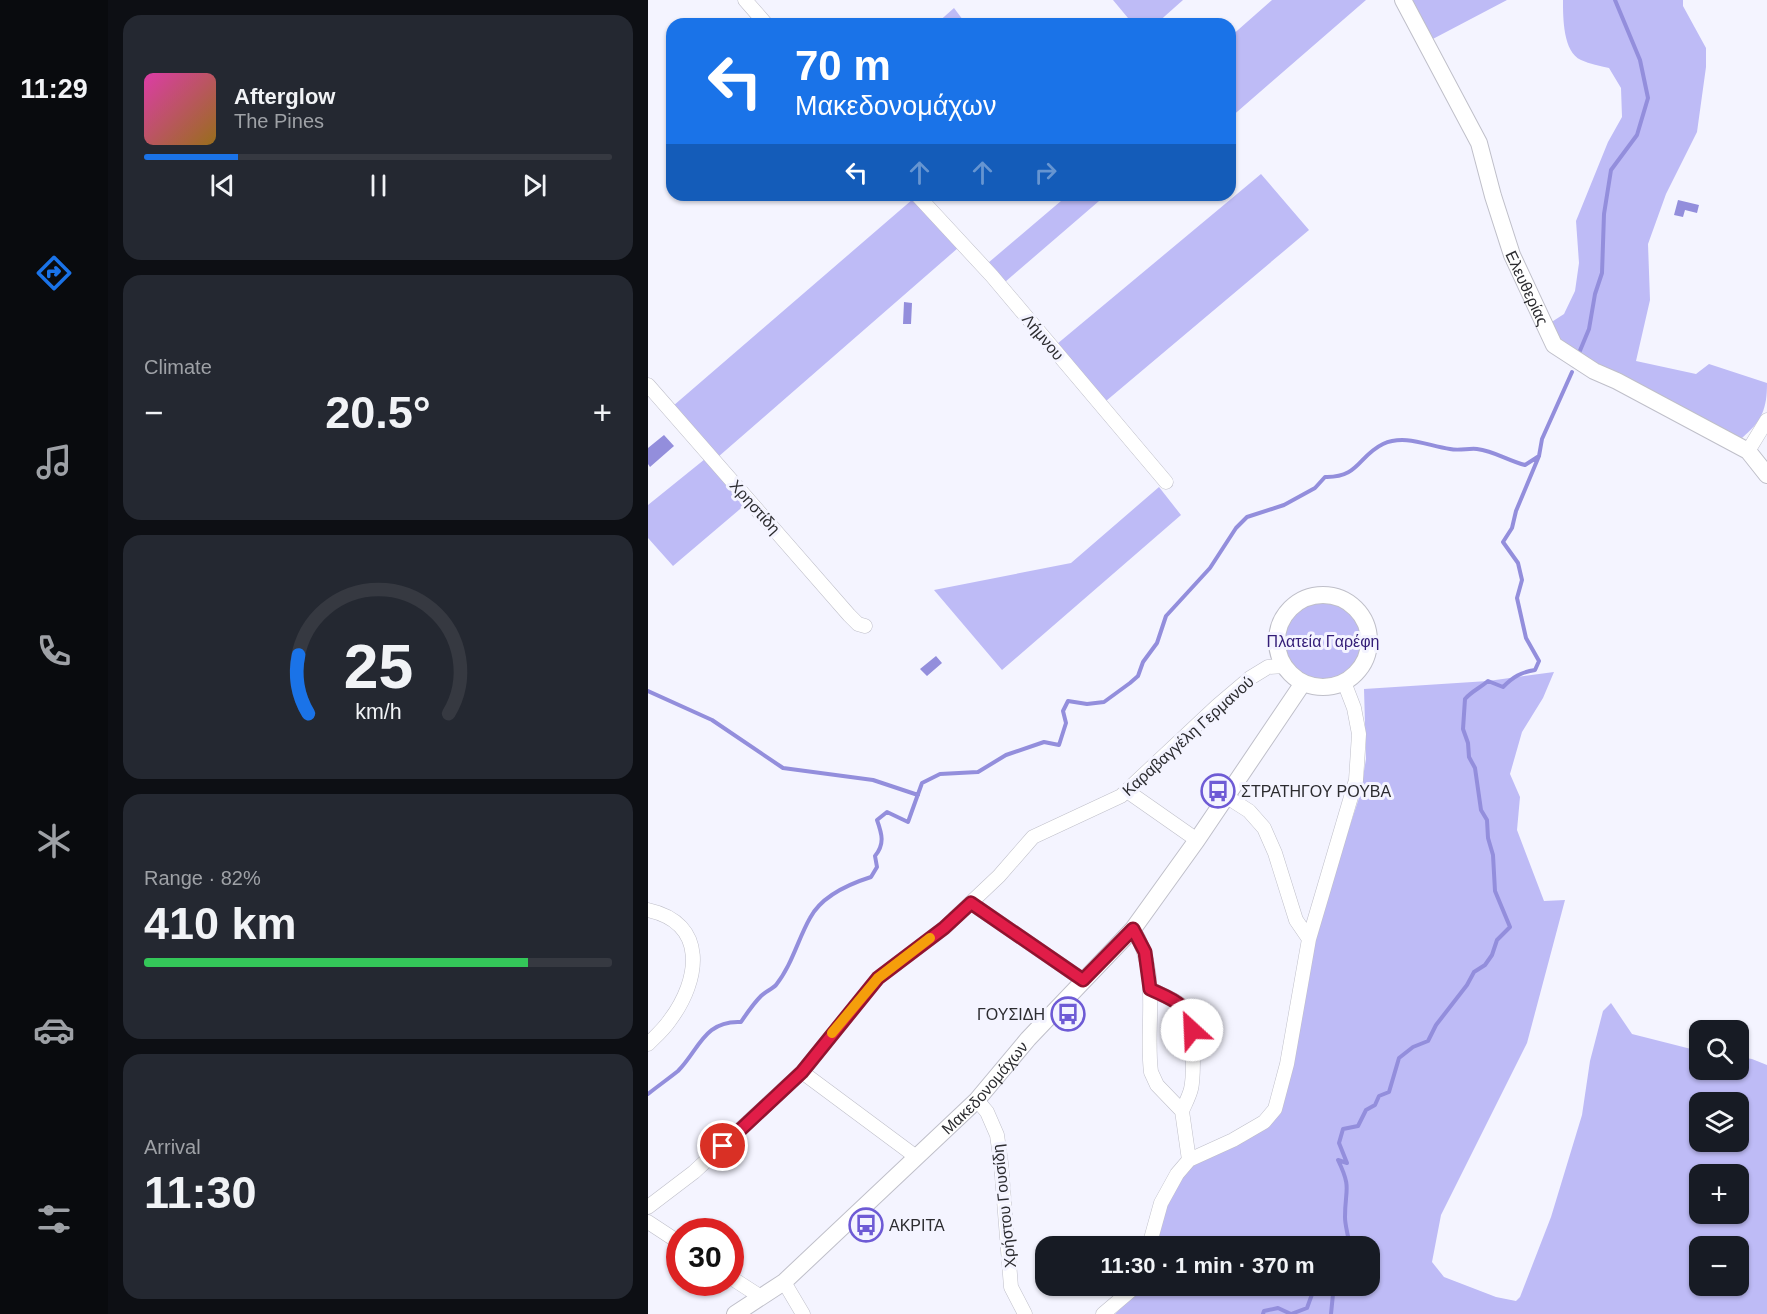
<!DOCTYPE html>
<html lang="en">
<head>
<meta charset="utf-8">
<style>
  body { margin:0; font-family:Helvetica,sans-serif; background:#242831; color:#f1f3f6; height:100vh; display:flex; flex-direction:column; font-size:22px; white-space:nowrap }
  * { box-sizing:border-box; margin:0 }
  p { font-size:20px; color:#9ea1a6 }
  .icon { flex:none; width:33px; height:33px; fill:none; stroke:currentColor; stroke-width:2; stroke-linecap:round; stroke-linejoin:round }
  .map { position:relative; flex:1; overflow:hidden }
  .panel { display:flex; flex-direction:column; gap:15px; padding:15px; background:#0d0f14; width:540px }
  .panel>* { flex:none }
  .top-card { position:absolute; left:18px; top:18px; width:570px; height:183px; border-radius:18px; box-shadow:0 2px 4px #0004; background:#1a73e8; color:#fff; overflow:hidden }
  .controls { position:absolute; left:1041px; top:1020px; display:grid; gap:12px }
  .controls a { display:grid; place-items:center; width:60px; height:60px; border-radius:12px; background:#171b24; box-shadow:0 2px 4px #0004; font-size:30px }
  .speed { position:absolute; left:18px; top:1218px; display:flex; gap:12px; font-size:30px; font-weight:700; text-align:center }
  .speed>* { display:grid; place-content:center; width:78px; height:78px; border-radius:50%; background:#171b24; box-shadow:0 2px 4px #0004; line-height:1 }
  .speed .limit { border:9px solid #d22; background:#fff; color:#111 }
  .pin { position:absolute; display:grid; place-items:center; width:51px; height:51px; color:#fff; margin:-26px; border:3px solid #fff; border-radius:50%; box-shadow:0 2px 6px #0007 }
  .me { position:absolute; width:66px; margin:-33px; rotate:335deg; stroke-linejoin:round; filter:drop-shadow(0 0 4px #0008) }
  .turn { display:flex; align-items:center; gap:21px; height:126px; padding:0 30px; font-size:27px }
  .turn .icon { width:78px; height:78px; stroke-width:2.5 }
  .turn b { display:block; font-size:42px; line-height:51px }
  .lanes { display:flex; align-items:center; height:57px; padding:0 30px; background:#0003; justify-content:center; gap:30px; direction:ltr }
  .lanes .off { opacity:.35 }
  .big { font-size:45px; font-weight:600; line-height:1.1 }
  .panel .card { flex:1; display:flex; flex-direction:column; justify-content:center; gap:9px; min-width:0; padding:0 21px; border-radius:18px; background:#242831 }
  .panel .dial { align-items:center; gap:0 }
  .dial svg { height:156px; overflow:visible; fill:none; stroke:#363941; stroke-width:7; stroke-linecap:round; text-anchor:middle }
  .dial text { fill:#f1f3f6; stroke:none }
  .song { display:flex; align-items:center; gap:18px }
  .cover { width:72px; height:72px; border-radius:9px; background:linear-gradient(135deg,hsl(320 70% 55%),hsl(40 70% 35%)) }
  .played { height:6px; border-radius:3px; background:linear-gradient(90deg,#1a73e8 20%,#363941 20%) }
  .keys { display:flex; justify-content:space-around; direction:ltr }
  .heat { display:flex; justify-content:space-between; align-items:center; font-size:33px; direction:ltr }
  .charge { height:9px; border-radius:4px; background:linear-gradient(90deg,#34c759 82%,#363941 0) }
  .trip { position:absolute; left:387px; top:1236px; width:345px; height:60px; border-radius:18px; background:#171b24; box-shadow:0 2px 4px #0004; font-weight:600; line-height:60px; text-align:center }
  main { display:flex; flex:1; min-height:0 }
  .menu { display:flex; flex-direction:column; width:108px; justify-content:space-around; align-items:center; background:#090b0e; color:#9ea1a6 }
  .menu .icon { width:42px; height:42px }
  .menu .selected { color:#1a73e8 }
  .menu b { font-size:27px; color:#f1f3f6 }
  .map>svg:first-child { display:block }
  .green { fill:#bebbf6; fill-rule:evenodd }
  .water { fill:#938edc }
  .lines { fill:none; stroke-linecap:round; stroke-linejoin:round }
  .stream { stroke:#938edc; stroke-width:4 }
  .minor-casing { stroke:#bfbfc9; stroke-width:15 }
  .tertiary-casing { stroke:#bfbfc9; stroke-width:18 }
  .minor { stroke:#fff; stroke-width:14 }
  .tertiary { stroke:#fff; stroke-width:16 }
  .route-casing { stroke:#92132f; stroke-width:15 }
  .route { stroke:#e11d48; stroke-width:10 }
  .slow { stroke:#f59e0b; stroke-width:10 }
  .labels { text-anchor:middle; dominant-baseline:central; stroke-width:6; stroke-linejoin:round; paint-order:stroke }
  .street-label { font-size:16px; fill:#2c2c30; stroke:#f4f4ff }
  .park-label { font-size:16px; fill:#331d77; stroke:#f4f4ff }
  .poi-label { font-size:16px; fill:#2c2c30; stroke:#f4f4ff; text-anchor:start }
</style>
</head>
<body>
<main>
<nav class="menu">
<b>11:29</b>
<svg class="icon selected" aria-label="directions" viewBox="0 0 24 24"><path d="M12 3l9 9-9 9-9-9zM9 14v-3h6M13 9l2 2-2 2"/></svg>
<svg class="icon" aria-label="music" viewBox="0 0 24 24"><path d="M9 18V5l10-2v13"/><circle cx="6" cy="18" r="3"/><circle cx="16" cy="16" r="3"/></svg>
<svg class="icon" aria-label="phone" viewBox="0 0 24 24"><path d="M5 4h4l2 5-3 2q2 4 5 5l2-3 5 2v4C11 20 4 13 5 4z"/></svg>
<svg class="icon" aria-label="climate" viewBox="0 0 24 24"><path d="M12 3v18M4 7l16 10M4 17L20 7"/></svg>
<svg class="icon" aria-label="car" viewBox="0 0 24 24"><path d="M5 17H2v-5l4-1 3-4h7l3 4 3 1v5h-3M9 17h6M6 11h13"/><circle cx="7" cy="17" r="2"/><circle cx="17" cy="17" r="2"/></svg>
<svg class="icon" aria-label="filters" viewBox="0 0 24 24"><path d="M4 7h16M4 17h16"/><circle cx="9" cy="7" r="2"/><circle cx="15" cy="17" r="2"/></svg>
</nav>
<section class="panel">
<div class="card">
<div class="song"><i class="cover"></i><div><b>Afterglow</b><p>The Pines</p></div></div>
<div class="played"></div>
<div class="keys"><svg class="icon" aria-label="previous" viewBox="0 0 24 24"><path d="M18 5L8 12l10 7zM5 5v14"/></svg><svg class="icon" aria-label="pause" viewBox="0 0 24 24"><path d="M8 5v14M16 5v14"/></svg><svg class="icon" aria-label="next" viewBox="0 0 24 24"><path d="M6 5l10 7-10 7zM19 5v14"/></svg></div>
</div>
<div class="card"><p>Climate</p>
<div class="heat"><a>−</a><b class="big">20.5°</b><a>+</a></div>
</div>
<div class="card dial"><svg viewBox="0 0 100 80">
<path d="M14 69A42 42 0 1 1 86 69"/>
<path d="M14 69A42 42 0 0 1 9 39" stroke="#1a73e8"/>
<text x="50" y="56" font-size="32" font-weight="700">25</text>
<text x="50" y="72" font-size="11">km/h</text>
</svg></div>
<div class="card"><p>Range · 82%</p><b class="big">410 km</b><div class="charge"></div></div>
<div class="card"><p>Arrival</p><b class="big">11:30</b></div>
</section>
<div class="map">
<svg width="1119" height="1314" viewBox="0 0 1119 1314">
  <rect width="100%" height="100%" fill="#f4f4ff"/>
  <path class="green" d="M465,0H535L508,24H485Z
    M624,0H718L582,118V37Z
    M759,0H859L781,41Z
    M915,0H1035V6L1058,48V67L1049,132L1018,194L1000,244L1002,300L988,361L1048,374L1061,364L1119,383C1119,409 1114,421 1094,438L1084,436L923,354L899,325L916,314L927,291L931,263L928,221L960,142L974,117L973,88L961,68C952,66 942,64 933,60C915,52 915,18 915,0Z
    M306,8L318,24H288Z
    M613,174L661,230L458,401L409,344Z
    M420,195H458L357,282L340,263Z
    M265,199L310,248L70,457L25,406Z
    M57,459L98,504L25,566L0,538V505Z
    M511,487L533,515L354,670L286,590L423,563Z
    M634 641a41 41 0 1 1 82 0a41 41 0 1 1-82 0Z
    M906,672L895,698L874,732L862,774L872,797L869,830L896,901L917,900L879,1043L793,1215L784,1262L796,1277L848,1297L868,1301L872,1297L903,1217L934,1115L942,1061L955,1011L963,1003L984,1034L1051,1051L1052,1070H1090L1091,1057L1104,1059L1119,1065V1314H467L494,1286H722V1246H502C513,1215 522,1178 553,1160C567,1152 585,1148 599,1140C609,1134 617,1127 624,1120L664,953L688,868L712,795L718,759L716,689L840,681ZM1052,1102H1090V1142H1052ZM1052,1174H1090V1214H1052ZM1052,1246H1090V1286H1052Z"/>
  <path class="water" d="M1030,200L1051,205L1049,213L1037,210L1035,217L1026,215Z
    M256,302L264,303L263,324H255Z
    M16,435L26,446L2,467L0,464V448Z
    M288,656L294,663L279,676L272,669Z"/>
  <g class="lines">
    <path class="stream" d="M931,353L941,329L947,294L954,273L956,214L963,170L989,135L1000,98L992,60L967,0
      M0,691L64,720L135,768L225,780L270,795
      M0,1094C10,1086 20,1079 30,1071C51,1050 56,1020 93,1022C99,1013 105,1004 113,996C117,992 124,989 128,985C144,965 150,939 162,918C173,897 201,884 223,877L229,867L227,856C237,844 234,834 229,820L239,812L260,822L274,783L292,774L330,772L358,755L396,742L411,745L418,723L415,711L420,701L439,704L456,702L482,683L490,676L495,662L509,643L518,616L562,568L588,528L599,517L636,505L667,488L677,477C711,478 710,456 735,444C757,434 780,446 802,449C811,451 821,448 829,449C846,451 861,461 877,465L891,456
      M695,1246L700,1236
      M701,1246C701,1236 697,1227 697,1217C697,1188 704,1189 690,1160L699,1163L691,1143L695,1129L710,1126L718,1110L727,1105L731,1096L741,1092L751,1058L765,1047L780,1041L788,1025L819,985L826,972L837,965L844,955L849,940L862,927L847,891L845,855L840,838L839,820L833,810L827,768L821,757L820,743L815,729L817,699C824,691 832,688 840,681L855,687C865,677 873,672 887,670L891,661L878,638L869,598L874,580L870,563L855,542L864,528L868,511L891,456L894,439L924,372
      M615,1314L616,1311L630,1308L643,1314L659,1308L667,1286
      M683,1314L685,1294L689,1286"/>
    <defs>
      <path id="minor" d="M97,0L118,24
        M269,195L344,276L518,482
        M0,385L201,615L210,624L217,626
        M1100,451L1119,420
        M479,791L549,840
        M579,797L601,811L616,828L627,853L648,920L661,939
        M323,903L435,980
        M0,910C60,923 52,980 22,1020C16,1029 8,1036 0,1044
        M485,929C513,971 497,1025 503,1072L509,1085L534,1111L541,1160
        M502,989C514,995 530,1000 538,1010C546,1021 546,1076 543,1089C541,1097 537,1104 534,1111
        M154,1072L267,1156
        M329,1100L339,1112L349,1135L353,1163L363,1287L377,1314
        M0,1207L46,1172L154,1072L230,978L296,928L351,876L385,837L473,796L569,706L602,678L620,667L636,666
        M0,1222L32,1243
        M501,1246L513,1203L529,1174L541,1160L585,1140L616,1122L627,1109L639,1064L661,939L708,780L711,734L706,708L696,682
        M82,1277L113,1297
        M136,1282L155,1314
        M455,1314L488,1286"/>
      <g id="tertiary">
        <path id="s1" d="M755,0L831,143L845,196L864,255L906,345L946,371L969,381L1100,451L1119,475"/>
        <circle cx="675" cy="641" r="46"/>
        <path id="s2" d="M87,1314L136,1282L329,1100L380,1039L485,929L549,840L655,683"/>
      </g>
    </defs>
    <use href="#minor" class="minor-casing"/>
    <use href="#tertiary" class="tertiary-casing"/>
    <use href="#minor" class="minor"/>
    <use href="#tertiary" class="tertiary"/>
  </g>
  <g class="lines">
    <defs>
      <path id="route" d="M75,1146L154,1072L230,978L296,928L323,903L435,980L485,929L497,952L502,989C525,1000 540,1003 544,1030"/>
    </defs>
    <use href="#route" class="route-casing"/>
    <use href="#route" class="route"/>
    <path class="slow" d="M184,1033L230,978L282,938"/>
  </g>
  <defs>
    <symbol id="bus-ring" viewBox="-11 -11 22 22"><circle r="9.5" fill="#f4f4ff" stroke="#6e5bd5" stroke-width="1.5"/><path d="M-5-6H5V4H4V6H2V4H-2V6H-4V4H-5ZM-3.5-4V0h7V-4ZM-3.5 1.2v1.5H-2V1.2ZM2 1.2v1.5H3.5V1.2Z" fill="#6e5bd5"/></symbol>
  </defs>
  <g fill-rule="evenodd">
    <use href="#bus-ring" x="551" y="772" width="38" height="38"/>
    <use href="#bus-ring" x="401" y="995" width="38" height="38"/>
    <use href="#bus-ring" x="199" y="1206" width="38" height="38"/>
  </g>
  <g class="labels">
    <g class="street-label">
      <text stroke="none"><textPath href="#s1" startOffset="315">Ελευθερίας</textPath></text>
      <text transform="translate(395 337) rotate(50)">Λήμνου</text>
      <text transform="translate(107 507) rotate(48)">Χρηστίδη</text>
      <text transform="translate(540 736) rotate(-42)">Καραβαγγέλη Γερμανού</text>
      <text stroke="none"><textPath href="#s2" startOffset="338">Μακεδονομάχων</textPath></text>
      <text transform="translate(356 1206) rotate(-96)">Χρήστου Γουσίδη</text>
    </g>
    <g class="park-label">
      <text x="675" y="641">Πλατεία Γαρέφη</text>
    </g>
    <g class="poi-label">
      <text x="593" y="791">ΣΤΡΑΤΗΓΟΥ ΡΟΥΒΑ</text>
      <text x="397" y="1014" text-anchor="end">ΓΟΥΣΙΔΗ</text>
      <text x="241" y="1225">ΑΚΡΙΤΑ</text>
    </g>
  </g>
</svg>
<div class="controls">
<a><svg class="icon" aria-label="search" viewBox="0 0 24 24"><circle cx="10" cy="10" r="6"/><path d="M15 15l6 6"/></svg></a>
<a><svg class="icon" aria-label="layers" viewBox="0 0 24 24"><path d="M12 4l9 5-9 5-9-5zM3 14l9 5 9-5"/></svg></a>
<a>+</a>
<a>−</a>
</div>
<div class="speed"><div class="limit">30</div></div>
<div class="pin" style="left:75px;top:1146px;background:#d93025"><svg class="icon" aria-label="arrive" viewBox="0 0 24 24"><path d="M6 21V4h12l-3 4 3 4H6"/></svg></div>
<svg class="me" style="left:544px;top:1030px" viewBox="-20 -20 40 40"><circle r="19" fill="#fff"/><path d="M0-13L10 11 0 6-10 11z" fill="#e11d48"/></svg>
<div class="trip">11:30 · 1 min · 370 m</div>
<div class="top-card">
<div class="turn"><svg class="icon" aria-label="left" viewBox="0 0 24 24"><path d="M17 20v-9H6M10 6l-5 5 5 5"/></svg><div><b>70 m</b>Μακεδονομάχων</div></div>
<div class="lanes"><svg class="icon" aria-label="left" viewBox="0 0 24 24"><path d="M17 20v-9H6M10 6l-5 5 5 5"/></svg><svg class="icon off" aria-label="ahead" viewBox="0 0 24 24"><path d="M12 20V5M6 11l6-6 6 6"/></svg><svg class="icon off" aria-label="ahead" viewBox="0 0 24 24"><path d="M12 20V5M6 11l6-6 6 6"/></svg><svg class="icon off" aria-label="right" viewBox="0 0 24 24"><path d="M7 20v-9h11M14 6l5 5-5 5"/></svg></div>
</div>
</div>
</main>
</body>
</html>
